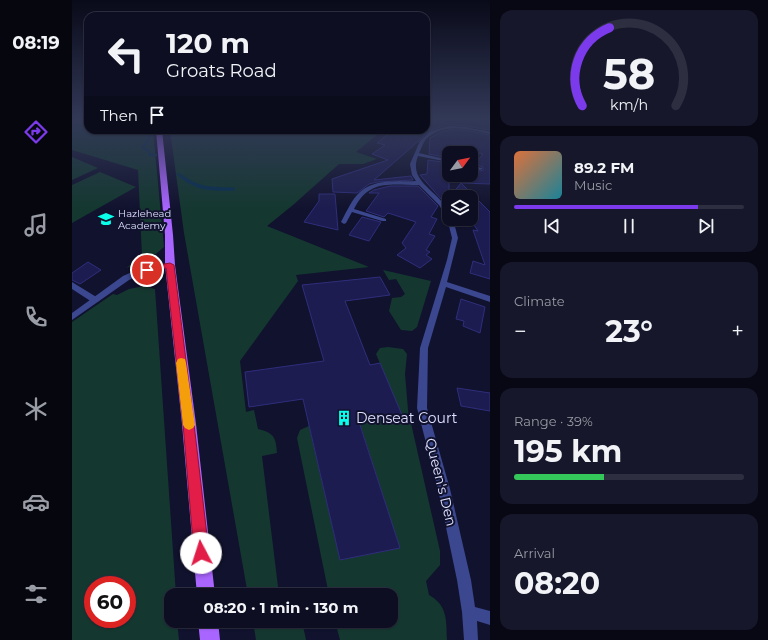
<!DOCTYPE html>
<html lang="en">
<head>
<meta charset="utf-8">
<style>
  body { margin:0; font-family:Montserrat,sans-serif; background:#16172a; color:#f1f3f6; height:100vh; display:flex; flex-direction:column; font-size:15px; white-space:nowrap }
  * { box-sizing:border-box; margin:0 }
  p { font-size:13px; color:#9a9ca5 }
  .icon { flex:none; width:22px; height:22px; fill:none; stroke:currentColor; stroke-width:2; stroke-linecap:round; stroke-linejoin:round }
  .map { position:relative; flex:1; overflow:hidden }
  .side { display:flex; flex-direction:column; gap:10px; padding:10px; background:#070813; width:278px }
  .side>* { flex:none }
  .guide { position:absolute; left:12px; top:12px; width:346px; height:122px; border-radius:12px; box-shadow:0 1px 3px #0004,0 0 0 1px #2d2e40; background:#0d0e22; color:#f1f3f6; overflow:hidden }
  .needle { width:26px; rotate:58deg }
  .buttons { position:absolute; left:370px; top:146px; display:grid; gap:8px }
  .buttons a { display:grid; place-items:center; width:36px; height:36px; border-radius:8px; background:#0d0e22; box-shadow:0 1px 3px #0004,0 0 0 1px #2d2e40; font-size:20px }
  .speed { position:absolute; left:12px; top:576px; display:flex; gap:8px; font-size:20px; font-weight:700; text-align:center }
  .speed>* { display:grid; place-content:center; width:52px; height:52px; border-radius:50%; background:#0d0e22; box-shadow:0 1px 3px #0004,0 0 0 1px #2d2e40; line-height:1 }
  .speed .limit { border:6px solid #d22; background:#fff; color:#111 }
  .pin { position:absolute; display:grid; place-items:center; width:34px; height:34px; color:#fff; margin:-17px; border:2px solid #fff; border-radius:50%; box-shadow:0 1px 4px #0007 }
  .me { position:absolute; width:44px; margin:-22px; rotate:355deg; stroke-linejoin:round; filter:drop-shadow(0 0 3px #0008) }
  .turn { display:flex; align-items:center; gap:14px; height:84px; padding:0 16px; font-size:18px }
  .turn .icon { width:52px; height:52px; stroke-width:2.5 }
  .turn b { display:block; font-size:28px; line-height:34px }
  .then { display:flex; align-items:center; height:38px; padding:0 16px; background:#0003; gap:8px; font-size:15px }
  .big { font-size:30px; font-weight:700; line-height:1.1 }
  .side .card { flex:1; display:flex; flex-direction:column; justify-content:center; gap:6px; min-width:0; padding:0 14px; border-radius:12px; background:#16172a }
  .side .dial { align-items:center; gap:0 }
  .dial svg { height:104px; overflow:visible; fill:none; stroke:#2d2e40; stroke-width:7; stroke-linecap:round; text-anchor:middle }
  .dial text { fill:#f1f3f6; stroke:none }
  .song { display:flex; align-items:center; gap:12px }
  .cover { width:48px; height:48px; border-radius:6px; background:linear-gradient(135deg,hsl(20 70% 55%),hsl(190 70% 35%)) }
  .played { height:4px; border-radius:2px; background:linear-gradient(90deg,#7c3aed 80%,#2d2e40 80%) }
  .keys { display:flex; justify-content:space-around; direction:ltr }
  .heat { display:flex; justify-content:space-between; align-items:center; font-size:22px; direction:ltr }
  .charge { height:6px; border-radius:3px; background:linear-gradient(90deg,#34c759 39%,#2d2e40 0) }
  .trip { position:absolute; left:92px; top:588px; width:234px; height:40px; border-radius:12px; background:#0d0e22; box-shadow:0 1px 3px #0004,0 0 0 1px #2d2e40; font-weight:700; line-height:40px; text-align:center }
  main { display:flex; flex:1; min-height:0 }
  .tab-bar { display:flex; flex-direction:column; width:72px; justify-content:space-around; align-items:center; background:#05060e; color:#9a9ca5 }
  .tab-bar .icon { width:28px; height:28px }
  .tab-bar .current { color:#7c3aed }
  .tab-bar b { font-size:18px; color:#f1f3f6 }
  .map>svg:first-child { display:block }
  .green { fill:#143830; fill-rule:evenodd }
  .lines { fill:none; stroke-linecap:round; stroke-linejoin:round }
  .stream-far1 { stroke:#09304f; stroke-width:2.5 }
  .stream { stroke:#09304f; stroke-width:3.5 }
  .building { fill:#1d1c50; stroke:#2f2e7c }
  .service { fill:#3b478e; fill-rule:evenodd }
  .minor { fill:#3b478e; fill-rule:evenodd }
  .primary { fill:#a965ff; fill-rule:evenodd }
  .route { fill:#e11d48; stroke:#92132f }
  .slow { fill:#f59e0b }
  .labels { text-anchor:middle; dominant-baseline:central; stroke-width:4; stroke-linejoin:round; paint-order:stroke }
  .far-poi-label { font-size:10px; fill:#dee0ff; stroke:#11122e; text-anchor:start }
  .near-poi-label { font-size:14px; fill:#dee0ff; stroke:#11122e; text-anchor:start }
  .near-street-label { font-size:14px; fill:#dee0ff; stroke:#11122e }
</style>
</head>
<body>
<main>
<nav class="tab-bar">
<b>08:19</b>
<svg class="icon current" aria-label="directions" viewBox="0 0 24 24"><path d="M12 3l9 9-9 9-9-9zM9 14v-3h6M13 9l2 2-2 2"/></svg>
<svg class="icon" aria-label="music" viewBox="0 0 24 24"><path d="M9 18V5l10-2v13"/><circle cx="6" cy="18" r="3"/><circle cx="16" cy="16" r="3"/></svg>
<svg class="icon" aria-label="phone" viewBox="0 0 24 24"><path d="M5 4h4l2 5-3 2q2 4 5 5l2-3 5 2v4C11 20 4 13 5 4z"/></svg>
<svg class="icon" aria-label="climate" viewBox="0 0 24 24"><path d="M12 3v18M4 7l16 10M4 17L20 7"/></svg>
<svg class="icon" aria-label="car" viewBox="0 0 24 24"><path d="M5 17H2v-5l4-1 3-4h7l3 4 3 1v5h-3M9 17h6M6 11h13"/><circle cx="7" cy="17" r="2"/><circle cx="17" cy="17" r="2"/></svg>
<svg class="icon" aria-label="filters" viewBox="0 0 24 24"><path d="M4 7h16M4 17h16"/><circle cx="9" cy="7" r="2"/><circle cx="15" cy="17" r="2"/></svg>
</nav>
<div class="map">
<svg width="418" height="640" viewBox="0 0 418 640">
  <rect width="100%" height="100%" fill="#11122e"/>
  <path class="green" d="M0,120H16V130H81L92,247L78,259L54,268L70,256L66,170L0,150Z
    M98,130H311L284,152L305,159L291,164H267L221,205L195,226L297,267L224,275L226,281L168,361L174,412L182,410L186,429C202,433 204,437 205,453L190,456L207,595H176L112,233Z
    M0,157L26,168L0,180Z
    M28,172L64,187L0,223V185Z
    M311,270L359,281L345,327L340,331L329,330L317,311L320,298L329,297L333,294L324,279L317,280Z
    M72,286L83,289L104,595H99V621H105L107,640H0V322L41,294L45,295L57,289ZM21,585H55V619H21Z
    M316,347L331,349L335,354L333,374L336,410L368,551V565L354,581L357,595C376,606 374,620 375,640H268L263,621H319V595H257L225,438L228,430L237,426L268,560L328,548L287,421L330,415L304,354L308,348Z
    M181,621H230L234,640H184Z"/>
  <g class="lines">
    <path class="stream-far1" d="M74,130L78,136L71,148L77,151L78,155H84
      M106,174L112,178"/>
    <path class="stream" d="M110,177C128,190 140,189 161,189"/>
  </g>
  <path class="building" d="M354,120H418V130L393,126L376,124L358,131L302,180L339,176L341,180L305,182L297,184L285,193L261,192L260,179L316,160L300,154L313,145L305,143L321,130H354Z
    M377,130H393L418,135V184L389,183L395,175H399V170L408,171L411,170V167L403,164L411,154L385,148L381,153H377V158L357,154L358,138L369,132Z
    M356,160L377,163V197H371L369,199L348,175L355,174Z
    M389,183L418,212V279L398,273L401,261L413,265L401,230L406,231L398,219L399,197H384L381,193Z
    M318,186H346L366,206L359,217L365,219L357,234L363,236L354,250L358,252L354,255L360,259L348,268L325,255L334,248L330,243L344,222L316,213L312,217L294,211L307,193H297L302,190Z
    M247,194H263L266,230L232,222L247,201Z
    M290,217L309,222L297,241L277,235Z
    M16,262L29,270L8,284L0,280V273Z
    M308,277L318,295L273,301L298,365L308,363L330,415L287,422L328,548L268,560L231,399L177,407L173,372L252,361L230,285Z
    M389,299L413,307L408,333L391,326L392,321L384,319Z
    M385,388L418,393V411L389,406Z"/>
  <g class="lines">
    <path class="service" d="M0,282L26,298L27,300L26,302H20L0,289Z"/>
    <path class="minor" d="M376,126L393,127L418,132V134C398,129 371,122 354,139C351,143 349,149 347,153L377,160V162L346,156C334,186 377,193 377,219H381L386,238L375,282L418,296V302L374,287L356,348L355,408L378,489L399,580L403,607L418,611V625L405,621L406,640H392L390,612L385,580L366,489L345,408L348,348L375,260L380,238L375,218L367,205L347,185C318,185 297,179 282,209L314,219V221H310L280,212L274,223L272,224L269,222C274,213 278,203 285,195C300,178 324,182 344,181L340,175L338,164L348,141L358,132Z
      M399,165L410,168V169L408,170L399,168Z
      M98,263H100L101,265L100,267L73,272L57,280L0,320V313L51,276L69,268Z"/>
    <path class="primary" d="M84,130H90L101,235L103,265L124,424L143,595H125L110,424L93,265V235Z
      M126,621H146L148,640H128Z"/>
  </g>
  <linearGradient id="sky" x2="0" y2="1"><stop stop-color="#090a19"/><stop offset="0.57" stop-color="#323957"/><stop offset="1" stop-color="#323957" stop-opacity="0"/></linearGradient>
  <rect width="418" height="209" fill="url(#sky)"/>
  <path class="route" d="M98,263L102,265L122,424L137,553L134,558L129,560L124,558L122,553L111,424L94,268L75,272L71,270L75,267Z"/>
  <path class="slow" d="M109,358L113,359L114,363L123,425L121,428L117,430L113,428L111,425L104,363L106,359Z"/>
  <defs>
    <symbol id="school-bare" viewBox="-9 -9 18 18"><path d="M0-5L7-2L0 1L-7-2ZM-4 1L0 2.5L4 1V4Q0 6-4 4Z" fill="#0affea" stroke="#11122e" stroke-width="2.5" paint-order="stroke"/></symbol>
    <symbol id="building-bare" viewBox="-9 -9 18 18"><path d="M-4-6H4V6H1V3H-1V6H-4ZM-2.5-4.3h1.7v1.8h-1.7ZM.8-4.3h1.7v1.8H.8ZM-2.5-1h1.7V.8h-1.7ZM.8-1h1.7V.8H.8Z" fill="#0affea" stroke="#11122e" stroke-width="2.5" paint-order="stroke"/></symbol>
  </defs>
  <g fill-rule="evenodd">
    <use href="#school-bare" x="23" y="208" width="22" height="22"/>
    <use href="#building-bare" x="261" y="407" width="22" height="22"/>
  </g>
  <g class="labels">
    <g class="far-poi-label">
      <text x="46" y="213">Hazlehead<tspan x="46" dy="12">Academy</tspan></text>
    </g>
    <g class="near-poi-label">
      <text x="284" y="418">Denseat Court</text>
    </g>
    <g class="near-street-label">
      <text transform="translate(369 482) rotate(76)">Queen's Den</text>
    </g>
  </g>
</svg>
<div class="buttons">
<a><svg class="needle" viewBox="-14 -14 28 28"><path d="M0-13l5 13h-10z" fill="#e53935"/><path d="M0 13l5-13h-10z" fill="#9a9ca5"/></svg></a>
<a><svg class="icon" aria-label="layers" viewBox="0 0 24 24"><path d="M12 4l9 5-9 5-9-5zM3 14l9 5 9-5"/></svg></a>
</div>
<div class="speed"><div class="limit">60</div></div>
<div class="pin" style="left:75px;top:270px;background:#d93025"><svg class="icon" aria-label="arrive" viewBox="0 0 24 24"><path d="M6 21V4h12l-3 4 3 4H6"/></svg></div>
<svg class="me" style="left:129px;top:553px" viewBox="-20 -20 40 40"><circle r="19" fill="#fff"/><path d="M0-13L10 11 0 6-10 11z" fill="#e11d48"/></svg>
<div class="trip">08:20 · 1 min · 130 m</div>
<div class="guide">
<div class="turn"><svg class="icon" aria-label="left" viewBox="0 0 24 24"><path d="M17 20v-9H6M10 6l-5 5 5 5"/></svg><div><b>120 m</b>Groats Road</div></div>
<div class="then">Then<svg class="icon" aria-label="arrive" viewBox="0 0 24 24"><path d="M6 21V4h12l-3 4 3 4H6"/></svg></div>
</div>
</div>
<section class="side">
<div class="card dial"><svg viewBox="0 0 100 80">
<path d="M14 69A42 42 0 1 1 86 69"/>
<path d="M14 69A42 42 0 0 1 35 9" stroke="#7c3aed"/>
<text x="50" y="56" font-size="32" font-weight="700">58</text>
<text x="50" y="72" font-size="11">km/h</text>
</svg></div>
<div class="card">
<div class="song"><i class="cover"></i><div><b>89.2 FM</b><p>Music</p></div></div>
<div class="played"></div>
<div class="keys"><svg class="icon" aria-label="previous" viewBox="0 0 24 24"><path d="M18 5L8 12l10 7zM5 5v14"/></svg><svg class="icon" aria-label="pause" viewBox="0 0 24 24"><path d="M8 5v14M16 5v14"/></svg><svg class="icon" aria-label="next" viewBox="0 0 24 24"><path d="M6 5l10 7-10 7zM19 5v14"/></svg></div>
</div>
<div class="card"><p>Climate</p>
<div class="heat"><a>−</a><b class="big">23°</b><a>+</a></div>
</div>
<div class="card"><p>Range · 39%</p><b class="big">195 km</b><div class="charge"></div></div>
<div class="card"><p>Arrival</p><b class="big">08:20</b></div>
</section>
</main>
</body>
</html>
